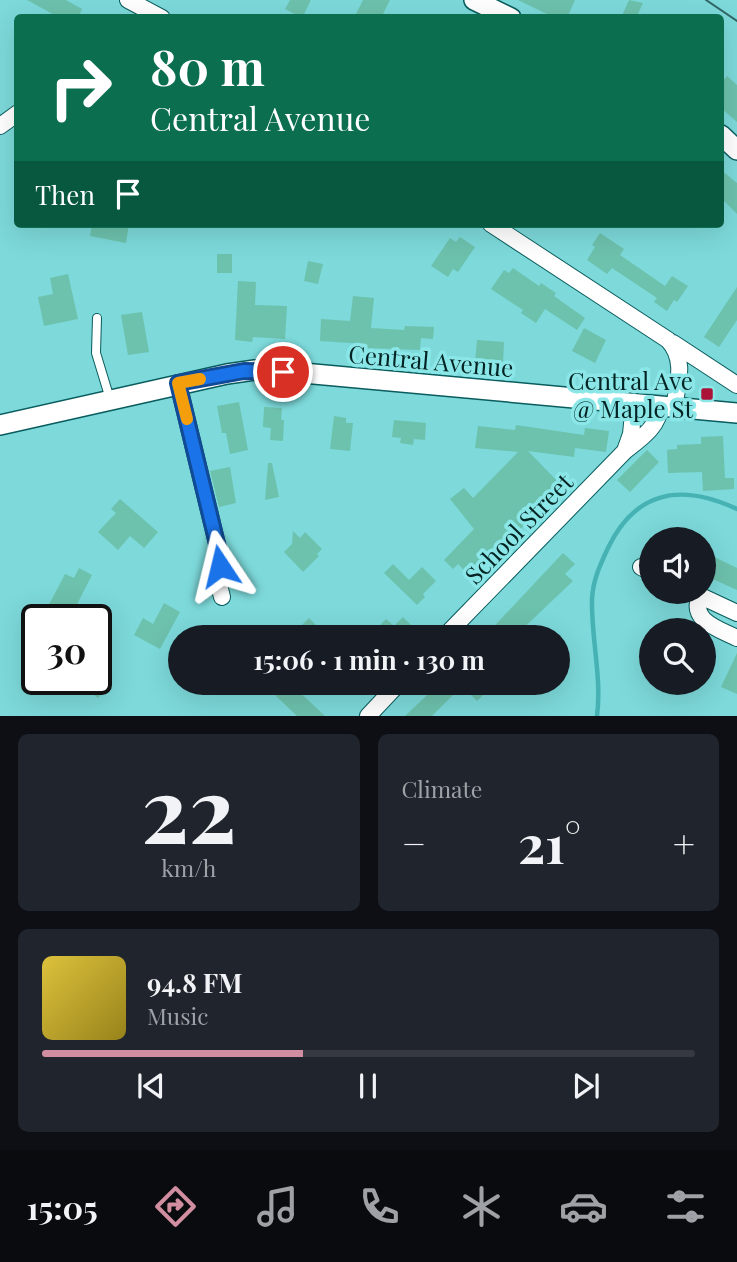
<!DOCTYPE html>
<html lang="en">
<head>
<meta charset="utf-8">
<style>
  body { margin:0; font-family:"Playfair Display",serif; background:#20242c; color:#f1f3f6; height:100vh; display:flex; flex-direction:column; font-size:26px; white-space:nowrap }
  * { box-sizing:border-box; margin:0 }
  p { font-size:23px; color:#9ea1a6 }
  .icon { flex:none; width:38px; height:38px; fill:none; stroke:currentColor; stroke-width:2; stroke-linecap:round; stroke-linejoin:round }
  .map { position:relative; height:716px; overflow:hidden }
  .sheet { display:flex; flex-direction:column; gap:18px; padding:18px; background:#0d0f14; flex:1 }
  .sheet>* { flex:none }
  .top-card { position:absolute; left:14px; top:14px; width:710px; height:214px; border-radius:7px; box-shadow:0 7px 28px #0002; background:#0b6e4f; color:#fff; overflow:hidden }
  .fabs { position:absolute; left:639px; top:527px; display:grid; gap:14px }
  .fabs a { display:grid; place-items:center; width:77px; height:77px; border-radius:50%; background:#171b24; box-shadow:0 7px 28px #0002; font-size:35px }
  .speed { position:absolute; left:21px; top:604px; display:flex; gap:14px; font-size:35px; font-weight:700; text-align:center }
  .speed>* { display:grid; place-content:center; width:91px; height:91px; border-radius:50%; background:#171b24; box-shadow:0 7px 28px #0002; line-height:1 }
  .speed .limit { border:4px solid #111; border-radius:10px; background:#fff; color:#111 }
  .pin { position:absolute; display:grid; place-items:center; width:60px; height:60px; color:#fff; margin:-30px; border:4px solid #fff; border-radius:50%; box-shadow:0 2px 7px #0007 }
  .me { position:absolute; width:77px; margin:-38px; rotate:350deg; stroke-linejoin:round; filter:drop-shadow(0 0 5px #0008) }
  .turn { display:flex; align-items:center; gap:24px; height:147px; padding:0 21px; font-size:32px }
  .turn .icon { width:91px; height:91px; stroke-width:2.5 }
  .turn b { display:block; font-size:49px; line-height:60px }
  .then { display:flex; align-items:center; height:66px; padding:0 21px; background:#0003; gap:14px; font-size:26px }
  .big { font-size:52px; font-weight:700; line-height:1.1 }
  .sheet .card { flex:1; display:flex; flex-direction:column; justify-content:center; gap:10px; min-width:0; padding:0 24px; border-radius:10px; background:#20242c }
  .sheet .dial { align-items:center; gap:0 }
  .dial b { font-size:91px; line-height:1 }
  .song { display:flex; align-items:center; gap:21px }
  .cover { width:84px; height:84px; border-radius:10px; background:linear-gradient(135deg,hsl(50 70% 55%),hsl(50 70% 35%)) }
  .played { height:7px; border-radius:4px; background:linear-gradient(90deg,#d18ea0 40%,#363941 40%) }
  .keys { display:flex; justify-content:space-around; direction:ltr }
  .heat { display:flex; justify-content:space-between; align-items:center; font-size:38px; direction:ltr }
  .sheet .tiles { flex:1; display:grid; gap:18px; grid-template-columns:1fr 1fr }
  .card:last-child { grid-column:span 2 }
  .trip { position:absolute; left:168px; top:625px; width:402px; height:70px; border-radius:35px; background:#171b24; box-shadow:0 7px 28px #0002; font-weight:700; line-height:70px; text-align:center }
  .tabs { display:flex; height:112px; justify-content:space-around; align-items:center; background:#090b0e; color:#9ea1a6 }
  .tabs .icon { width:49px; height:49px }
  .tabs .selected { color:#d18ea0 }
  .tabs b { font-size:32px; color:#f1f3f6 }
  .map>svg:first-child { display:block }
  .lines { fill:none; stroke-linecap:round; stroke-linejoin:round }
  .stream { stroke:#46b2b4; stroke-width:4.5 }
  .building { fill:#6dc2ad }
  .service-casing { stroke:#0a5c5d; stroke-width:10 }
  .minor-casing { stroke:#0a5c5d; stroke-width:18 }
  .tertiary-casing { stroke:#0a5c5d; stroke-width:22 }
  .service { stroke:#fff; stroke-width:8 }
  .minor { stroke:#fff; stroke-width:16 }
  .tertiary { stroke:#fff; stroke-width:19 }
  .tram { stroke:#316667; stroke-width:2 }
  .route-casing { stroke:#114b97; stroke-width:18 }
  .route { stroke:#1a73e8; stroke-width:12 }
  .slow { stroke:#f59e0b; stroke-width:12 }
  .poi-dot { fill:#aa1337; stroke:#8ae6e7; stroke-width:2.5 }
  .labels { text-anchor:middle; dominant-baseline:central; stroke-width:7; stroke-linejoin:round; paint-order:stroke }
  .street-label { font-size:24px; fill:#042323; stroke:#8ae6e7 }
  .poi-label { font-size:24px; fill:#042323; stroke:#8ae6e7; text-anchor:end }
</style>
</head>
<body>
<div class="map">
<svg width="737" height="716" viewBox="0 0 737 716">
  <rect width="100%" height="100%" fill="#7dd9da"/>
  <g class="lines">
    <path class="stream" d="M597,716C602,677 591,638 592,599C593,580 600,565 608,548C636,490 681,483 737,509"/>
  </g>
  <path class="building" d="M27,0H66L82,9L78,18H60Z
    M290,0H311L302,18L285,9Z
    M363,0H390L381,18H354Z
    M518,0H575L567,18H555Z
    M629,0L643,3L636,18H621Z
    M727,76L737,85V122L721,108V83Z
    M721,170L737,183V214L721,198Z
    M92,224H129L126,243L90,236Z
    M600,233L624,249L620,255L665,286L672,276L688,286L677,302L674,300L667,311L654,302L657,298L612,268L607,274L587,260L595,247L592,245Z
    M460,237L475,247L458,272L453,269L448,277L431,266L450,238L456,242Z
    M217,254H232V273H217Z
    M308,261L323,264L318,284L304,281Z
    M513,268L539,286L541,283L556,293L554,296L585,318L577,330L545,309L536,323L521,313L523,310L491,289L504,270L509,273Z
    M68,274L78,319L44,326L38,297L53,294L50,278Z
    M238,281L256,282L255,305L287,306L285,339L253,337L252,342L235,340Z
    M737,287V320L719,347L704,337Z
    M353,296L374,298L371,328L404,330L405,326L434,327L433,339L421,338L420,350L366,348V344L320,341L321,319L350,321Z
    M142,312L149,352L128,355L121,315Z
    M584,328L606,340L595,363L572,351Z
    M477,340L504,342L503,363L475,362Z
    M239,402L248,450L230,454L226,433H222L217,406Z
    M264,407L282,408L281,420H284L283,441L270,440L271,428L263,427Z
    M334,416L346,418V423H353L350,451L330,449Z
    M394,420L426,423L425,440L414,439L413,445L400,443L401,438L392,437Z
    M516,425L584,435L585,428L609,431L606,452L575,448L574,457L528,451L564,488L496,552L492,548L467,573L458,564L453,569L444,560L474,529L450,499L464,488L473,498L518,452L475,448L478,426L515,430Z
    M723,436L725,478H734V489L703,491L702,472L668,473L667,450L677,449V445L701,444V437Z
    M647,450L659,462L630,492L617,480Z
    M268,463H272L279,497L265,500Z
    M230,467L236,503L219,507L210,471Z
    M120,499L158,532L144,548L130,536L118,550L98,532L116,513L111,509Z
    M293,531L300,538L305,532L322,549L317,554L319,556L303,572L284,552L292,544Z
    M704,552L737,568V590L704,575Z
    M563,553L575,564L565,574L573,581L514,637H484Z
    M393,564L409,580L422,567L436,581L423,594L425,597L417,605L384,573Z
    M79,568L92,575L69,620H41L65,574L74,578Z
    M164,603L180,612L160,649L134,635L143,618L153,624Z
    M403,617L413,627L404,637H369L386,619L394,626Z
    M309,618L327,637H290Z
    M737,653V694L721,687Z
    M89,679H98L107,687L98,698L83,686Z
    M285,682H289L325,716H297L274,694Z
    M441,682H496L477,701L462,686L432,716H405Z"/>
  <g class="lines">
    <defs>
      <path id="service" d="M97,318L96,353L110,399"/>
      <path id="minor" d="M128,0L162,18
        M0,126L18,113
        M491,224L668,340C686,359 678,383 674,407
        M673,343L737,385
        M178,383L219,552V585L222,597
        M625,451L631,434L634,403
        M641,567L651,572
        M692,592L737,613
        M700,595C689,621 719,629 737,638
        M444,637L625,451C640,439 659,427 660,406
        M368,716L400,682"/>
      <path id="tertiary" d="M474,0L511,18
        M721,135L737,150
        M0,425L227,374L255,370L303,373L737,413"/>
    </defs>
    <use href="#service" class="service-casing"/>
    <use href="#minor" class="minor-casing"/>
    <use href="#tertiary" class="tertiary-casing"/>
    <use href="#service" class="service"/>
    <use href="#minor" class="minor"/>
    <use href="#tertiary" class="tertiary"/>
    <path class="tram" d="M706,0L737,21"/>
  </g>
  <g class="lines">
    <defs>
      <path id="route" d="M220,566L219,552L178,383L244,371L283,372"/>
    </defs>
    <use href="#route" class="route-casing"/>
    <use href="#route" class="route"/>
    <path class="slow" d="M187,419L178,383L200,379"/>
  </g>
  <rect class="poi-dot" x="700" y="387" width="14" height="14" rx="3.5"/>
  <g class="labels">
    <g class="street-label">
      <text transform="translate(431 360) rotate(5)">Central Avenue</text>
      <text transform="translate(518 528) rotate(-46)">School Street</text>
    </g>
    <g class="poi-label">
      <text x="693" y="380">Central Ave<tspan x="693" dy="28">@ Maple St</tspan></text>
    </g>
  </g>
</svg>
<div class="fabs">
<a><svg class="icon" aria-label="sound" viewBox="0 0 24 24"><path d="M4 9h4l5-4v14l-5-4H4zM17 9q2 3 0 6"/></svg></a>
<a><svg class="icon" aria-label="search" viewBox="0 0 24 24"><circle cx="10" cy="10" r="6"/><path d="M15 15l6 6"/></svg></a>
</div>
<div class="speed"><div class="limit">30</div></div>
<div class="pin" style="left:283px;top:372px;background:#d93025"><svg class="icon" aria-label="arrive" viewBox="0 0 24 24"><path d="M6 21V4h12l-3 4 3 4H6"/></svg></div>
<svg class="me" style="left:220px;top:566px" viewBox="-20 -20 40 40"><path d="M0-17L14 15 0 8-14 15z" fill="#1a73e8" stroke="#fff" stroke-width="4"/></svg>
<div class="trip">15:06 · 1 min · 130 m</div>
<div class="top-card">
<div class="turn"><svg class="icon" aria-label="right" viewBox="0 0 24 24"><path d="M7 20v-9h11M14 6l5 5-5 5"/></svg><div><b>80 m</b>Central Avenue</div></div>
<div class="then">Then<svg class="icon" aria-label="arrive" viewBox="0 0 24 24"><path d="M6 21V4h12l-3 4 3 4H6"/></svg></div>
</div>
</div>
<section class="sheet">
<div class="tiles">
<div class="card dial"><b>22</b><p>km/h</p></div>
<div class="card"><p>Climate</p>
<div class="heat"><a>−</a><b class="big">21°</b><a>+</a></div>
</div>
<div class="card">
<div class="song"><i class="cover"></i><div><b>94.8 FM</b><p>Music</p></div></div>
<div class="played"></div>
<div class="keys"><svg class="icon" aria-label="previous" viewBox="0 0 24 24"><path d="M18 5L8 12l10 7zM5 5v14"/></svg><svg class="icon" aria-label="pause" viewBox="0 0 24 24"><path d="M8 5v14M16 5v14"/></svg><svg class="icon" aria-label="next" viewBox="0 0 24 24"><path d="M6 5l10 7-10 7zM19 5v14"/></svg></div>
</div>
</div>
</section>
<nav class="tabs">
<b>15:05</b>
<svg class="icon selected" aria-label="directions" viewBox="0 0 24 24"><path d="M12 3l9 9-9 9-9-9zM9 14v-3h6M13 9l2 2-2 2"/></svg>
<svg class="icon" aria-label="music" viewBox="0 0 24 24"><path d="M9 18V5l10-2v13"/><circle cx="6" cy="18" r="3"/><circle cx="16" cy="16" r="3"/></svg>
<svg class="icon" aria-label="phone" viewBox="0 0 24 24"><path d="M5 4h4l2 5-3 2q2 4 5 5l2-3 5 2v4C11 20 4 13 5 4z"/></svg>
<svg class="icon" aria-label="climate" viewBox="0 0 24 24"><path d="M12 3v18M4 7l16 10M4 17L20 7"/></svg>
<svg class="icon" aria-label="car" viewBox="0 0 24 24"><path d="M5 17H2v-5l4-1 3-4h7l3 4 3 1v5h-3M9 17h6M6 11h13"/><circle cx="7" cy="17" r="2"/><circle cx="17" cy="17" r="2"/></svg>
<svg class="icon" aria-label="filters" viewBox="0 0 24 24"><path d="M4 7h16M4 17h16"/><circle cx="9" cy="7" r="2"/><circle cx="15" cy="17" r="2"/></svg>
</nav>
</body>
</html>
